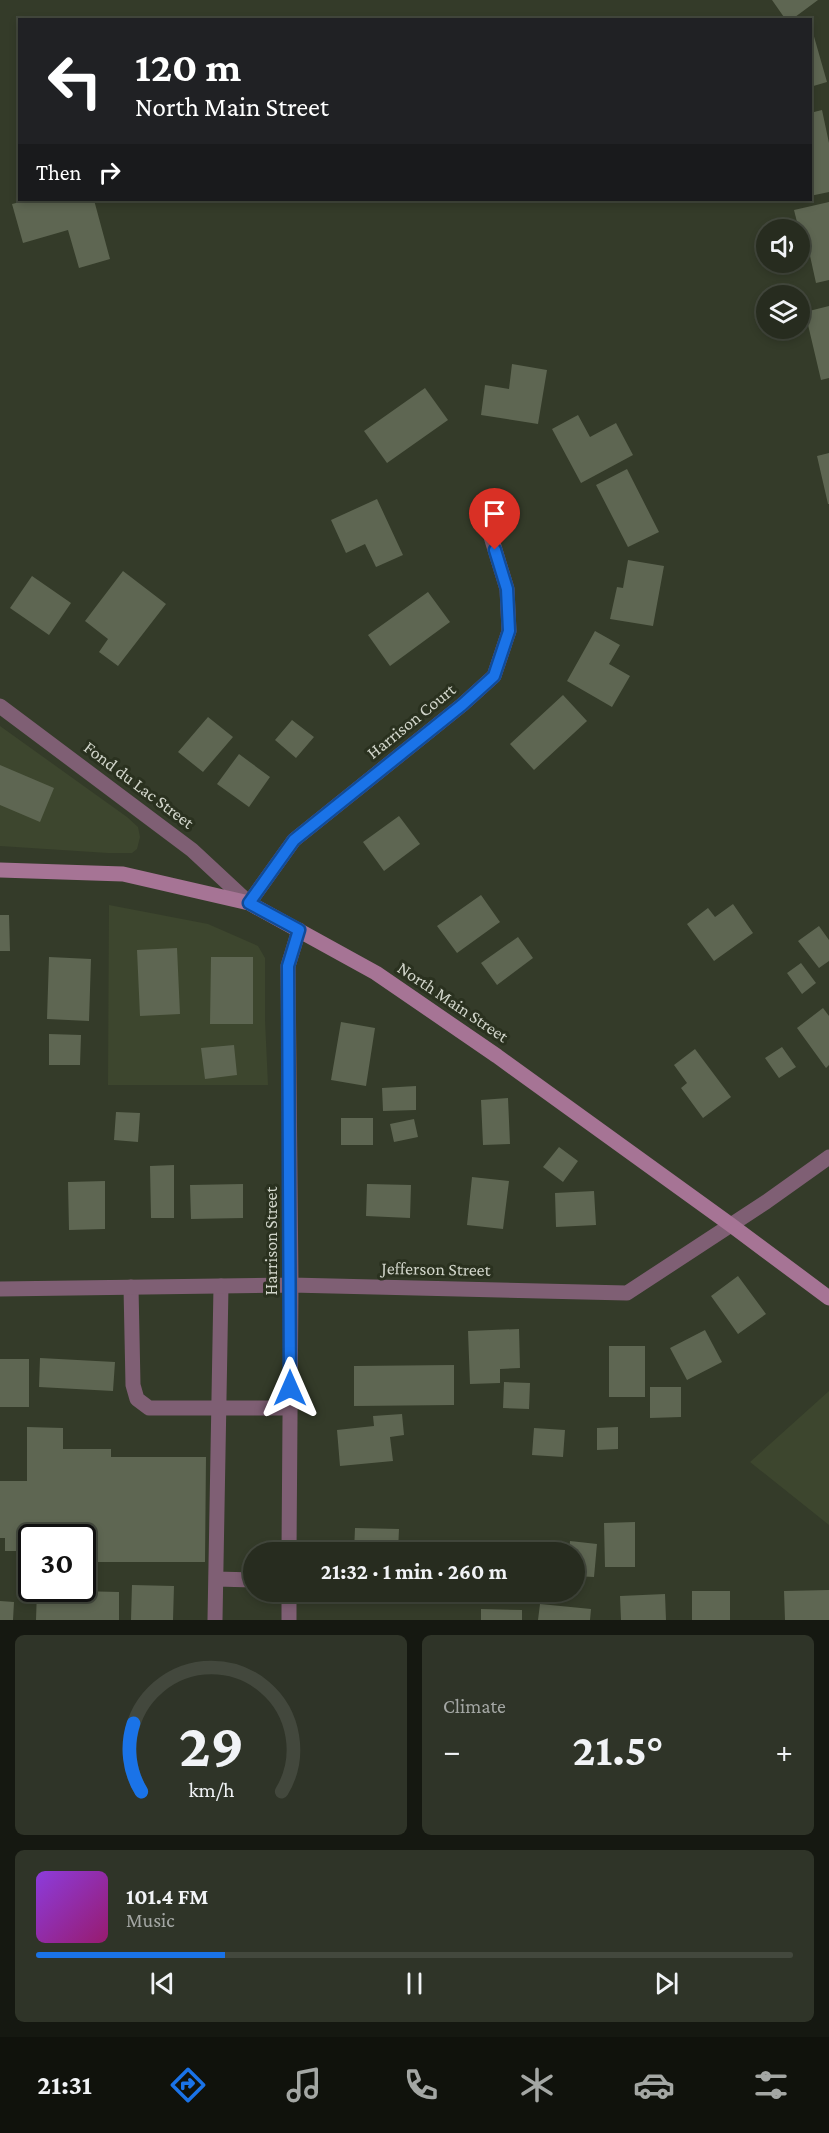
<!DOCTYPE html>
<html lang="en">
<head>
<meta charset="utf-8">
<style>
  body { margin:0; font-family:"Crimson Pro",serif; background:#2f3428; color:#f1f3f6; height:100vh; display:flex; flex-direction:column; font-size:22px; white-space:nowrap }
  * { box-sizing:border-box; margin:0 }
  p { font-size:20px; color:#a4a7a4 }
  .icon { flex:none; width:33px; height:33px; fill:none; stroke:currentColor; stroke-width:2; stroke-linecap:round; stroke-linejoin:round }
  .map { position:relative; height:1620px; overflow:hidden }
  .panel { display:flex; flex-direction:column; gap:15px; padding:15px; background:#151811; flex:1 }
  .panel>* { flex:none }
  .hud { position:absolute; left:18px; top:18px; width:794px; height:183px; border-radius:0px; box-shadow:0 3px 9px #0003,0 0 0 2px #43483d; background:#202124; color:#fff; overflow:hidden }
  .controls { position:absolute; left:756px; top:219px; display:grid; gap:12px }
  .controls a { display:grid; place-items:center; width:54px; height:54px; border-radius:50%; background:#272c1f; box-shadow:0 3px 9px #0003,0 0 0 2px #43483d; font-size:30px }
  .speed { position:absolute; left:18px; top:1524px; display:flex; gap:12px; font-size:30px; font-weight:700; text-align:center }
  .speed>* { display:grid; place-content:center; width:78px; height:78px; border-radius:50%; background:#272c1f; box-shadow:0 3px 9px #0003,0 0 0 2px #43483d; line-height:1 }
  .speed .limit { border:3px solid #111; border-radius:9px; background:#fff; color:#111 }
  .pin { position:absolute; display:grid; place-items:center; width:51px; height:51px; color:#fff; margin:-62px -26px; border-radius:50% 50% 50% 0; rotate:-45deg; box-shadow:0 0 6px #0007 }
  .pin .icon { rotate:45deg }
  .me { position:absolute; width:66px; margin:-33px; rotate:0deg; stroke-linejoin:round; filter:drop-shadow(0 0 4px #0008) }
  .turn { display:flex; align-items:center; gap:21px; height:126px; padding:0 18px; font-size:27px }
  .turn .icon { width:78px; height:78px; stroke-width:2.5 }
  .turn b { display:block; font-size:42px; line-height:51px }
  .then { display:flex; align-items:center; height:57px; padding:0 18px; background:#0003; gap:12px; font-size:22px }
  .big { font-size:45px; font-weight:700; line-height:1.1 }
  .panel .tile { flex:1; display:flex; flex-direction:column; justify-content:center; gap:9px; min-width:0; padding:0 21px; border-radius:9px; background:#2f3428 }
  .panel .dial { align-items:center; gap:0 }
  .dial svg { height:156px; overflow:visible; fill:none; stroke:#43483d; stroke-width:7; stroke-linecap:round; text-anchor:middle }
  .dial text { fill:#f1f3f6; stroke:none }
  .song { display:flex; align-items:center; gap:18px }
  .cover { width:72px; height:72px; border-radius:9px; background:linear-gradient(135deg,hsl(270 70% 55%),hsl(320 70% 35%)) }
  .played { height:6px; border-radius:3px; background:linear-gradient(90deg,#1a73e8 25%,#43483d 25%) }
  .keys { display:flex; justify-content:space-around; direction:ltr }
  .heat { display:flex; justify-content:space-between; align-items:center; font-size:33px; direction:ltr }
  .panel .tiles { flex:1; display:grid; gap:15px; grid-template-columns:1fr 1fr }
  .tile:last-child { grid-column:span 2 }
  .trip { position:absolute; left:243px; top:1542px; width:342px; height:60px; border-radius:30px; background:#272c1f; box-shadow:0 3px 9px #0003,0 0 0 2px #43483d; font-weight:700; line-height:60px; text-align:center }
  .tab-bar { display:flex; height:96px; justify-content:space-around; align-items:center; background:#10120c; color:#a4a7a4 }
  .tab-bar .icon { width:42px; height:42px }
  .tab-bar .active { color:#1a73e8 }
  .tab-bar b { font-size:27px; color:#f1f3f6 }
  .map>svg:first-child { display:block }
  .built { fill:#3d462e }
  .building { fill:#5e6652 }
  .lines { fill:none; stroke-linecap:round; stroke-linejoin:round }
  .lane { stroke:#7f5f74; stroke-width:15 }
  .street { stroke:#7f5f74; stroke-width:15 }
  .secondary { stroke:#a67495; stroke-width:15 }
  .route-casing { stroke:#114b97; stroke-width:15 }
  .route { stroke:#1a73e8; stroke-width:10 }
  .labels { text-anchor:middle; dominant-baseline:central; stroke-width:6; stroke-linejoin:round; paint-order:stroke }
  .street-label { font-size:18px; fill:#d1d5ca; stroke:#2a311f }
</style>
</head>
<body>
<div class="map">
<svg width="829" height="1620" viewBox="0 0 829 1620">
  <rect width="100%" height="100%" fill="#343b29"/>
  <path class="built" d="M0,726L127,817L138,827L140,837L137,849L132,853H108L0,846Z
    M109,905L208,924L258,946L265,958V1020L268,1085H108Z
    M829,1391V1525L750,1462Z"/>
  <path class="building" d="M772,0H818L791,20H786Z
    M813,33L827,82L810,87V34Z
    M822,110L829,143V192L810,196V113Z
    M28,200H94L110,259L79,268L68,230L23,243L12,204Z
    M829,202V280L816,283L805,233L800,234L794,210Z
    M829,306V378L821,380L805,312Z
    M512,364L547,370L538,424L481,415L485,385L509,389Z
    M425,388L448,420L387,463L364,431Z
    M578,415L590,437L616,423L633,455L581,483L552,429Z
    M829,453V504H828L817,456Z
    M627,469L659,532L628,547L596,485Z
    M377,499L403,555L376,567L365,544L346,553L331,520Z
    M628,560L664,566L653,626L610,619L617,587L623,588Z
    M123,571L166,604L118,666L99,652L108,639L85,621Z
    M32,576L71,603L49,635L10,608Z
    M428,592L450,622L390,666L368,635Z
    M595,631L620,645L609,664L630,676L612,707L567,681Z
    M563,695L587,721L534,770L510,744Z
    M208,717L233,737L203,772L178,752Z
    M292,720L314,737L296,758L275,740Z
    M239,754L270,777L249,807L217,784Z
    M0,765L54,788L40,822L0,805Z
    M399,816L420,844L384,871L363,842Z
    M481,895L500,922L457,953L437,926Z
    M733,904L753,933L714,961L687,924L708,908L715,917Z
    M0,915H9L10,951H0Z
    M819,926L829,940V961L819,968L798,941Z
    M518,937L533,958L497,985L481,963Z
    M177,948L180,1014L140,1016L137,950Z
    M49,957L91,959L89,1021L47,1019Z
    M211,957H253V1024H210Z
    M801,963L816,983L802,994L787,973Z
    M823,1008L829,1016V1065L826,1068L797,1028Z
    M341,1022L375,1028L366,1086L331,1080Z
    M49,1034L81,1035L80,1065H49Z
    M234,1045L237,1075L205,1079L201,1048Z
    M782,1047L796,1067L779,1078L765,1058Z
    M695,1049L731,1097L703,1118L681,1088L687,1083L674,1065Z
    M416,1086V1110L383,1111L382,1088Z
    M508,1098L510,1144L483,1145L481,1100Z
    M116,1112L140,1113L138,1142L114,1140Z
    M341,1118H373V1145H341Z
    M414,1119L418,1137L394,1142L390,1124Z
    M559,1147L578,1161L563,1182L543,1167Z
    M174,1165V1218H151L150,1166Z
    M472,1177L509,1181L503,1229L467,1225Z
    M105,1181V1229L69,1230L68,1182Z
    M243,1184V1218L191,1219L190,1185Z
    M367,1184L411,1185L410,1218L366,1216Z
    M594,1191L596,1225L556,1227L555,1193Z
    M738,1276L766,1314L738,1334L711,1296Z
    M519,1329L520,1368L500,1369V1383L470,1384L468,1331Z
    M705,1330L722,1362L687,1380L670,1348Z
    M609,1346H645V1397H609Z
    M40,1358L115,1362L113,1391L39,1387Z
    M0,1359H29V1407H0Z
    M454,1365V1405L354,1406V1366Z
    M504,1382L530,1383L529,1409L503,1408Z
    M650,1387H681V1417L650,1418Z
    M402,1414L404,1435L390,1437L393,1461L340,1466L337,1430L374,1426L373,1416Z
    M27,1427L63,1428V1449H111V1457H206L205,1562H82V1538H32V1563H18L19,1551H5V1538H0V1481H27Z
    M618,1427V1449L597,1450V1428Z
    M534,1428L565,1430L563,1457L532,1455Z
    M635,1522V1567H605L604,1523Z
    M355,1528L399,1529L398,1552H354Z
    M570,1541L597,1544L594,1577L574,1576V1552H569Z
    M132,1585L174,1586L173,1620H131Z
    M37,1590L119,1592V1620H36Z
    M829,1590V1620H785L784,1591Z
    M692,1591H730V1620H692Z
    M665,1594L666,1620H621L620,1596Z
    M0,1601L14,1602L13,1620H0Z
    M540,1604L591,1609L590,1620H538Z
    M481,1609L522,1610V1620H481Z"/>
  <g class="lines">
    <path class="lane" d="M131,1287L133,1385L137,1399L149,1408H290
      M216,1579L254,1580
      M215,1620L221,1286"/>
    <path class="street" d="M0,706L192,850L249,903L294,840L462,705L494,676L509,631L507,589L489,530
      M0,1289L291,1285L627,1293L766,1202L829,1157
      M289,1552L291,1285L288,966L299,930
      M289,1620V1592"/>
    <path class="secondary" d="M0,870L123,874L249,903L376,973L497,1056L731,1225L829,1298"/>
  </g>
  <g class="lines">
    <defs>
      <path id="route" d="M290,1388L288,966L299,930L249,903L294,840L462,705L494,676L509,631L507,589L495,550"/>
    </defs>
    <use href="#route" class="route-casing"/>
    <use href="#route" class="route"/>
  </g>
  <g class="labels">
    <g class="street-label">
      <text transform="translate(411 721) rotate(-39)">Harrison Court</text>
      <text transform="translate(139 785) rotate(37)">Fond du Lac Street</text>
      <text transform="translate(453 1002) rotate(34)">North Main Street</text>
      <text transform="translate(271 1241) rotate(-90)">Harrison Street</text>
      <text transform="translate(436 1269) rotate(1)">Jefferson Street</text>
    </g>
  </g>
</svg>
<div class="controls">
<a><svg class="icon" aria-label="sound" viewBox="0 0 24 24"><path d="M4 9h4l5-4v14l-5-4H4zM17 9q2 3 0 6"/></svg></a>
<a><svg class="icon" aria-label="layers" viewBox="0 0 24 24"><path d="M12 4l9 5-9 5-9-5zM3 14l9 5 9-5"/></svg></a>
</div>
<div class="speed"><div class="limit">30</div></div>
<div class="pin" style="left:495px;top:550px;background:#d93025"><svg class="icon" aria-label="arrive" viewBox="0 0 24 24"><path d="M6 21V4h12l-3 4 3 4H6"/></svg></div>
<svg class="me" style="left:290px;top:1388px" viewBox="-20 -20 40 40"><path d="M0-17L14 15 0 8-14 15z" fill="#1a73e8" stroke="#fff" stroke-width="4"/></svg>
<div class="trip">21:32 · 1 min · 260 m</div>
<div class="hud">
<div class="turn"><svg class="icon" aria-label="left" viewBox="0 0 24 24"><path d="M17 20v-9H6M10 6l-5 5 5 5"/></svg><div><b>120 m</b>North Main Street</div></div>
<div class="then">Then<svg class="icon" aria-label="right" viewBox="0 0 24 24"><path d="M7 20v-9h11M14 6l5 5-5 5"/></svg></div>
</div>
</div>
<section class="panel">
<div class="tiles">
<div class="tile dial"><svg viewBox="0 0 100 80">
<path d="M14 69A42 42 0 1 1 86 69"/>
<path d="M14 69A42 42 0 0 1 10 34" stroke="#1a73e8"/>
<text x="50" y="56" font-size="32" font-weight="700">29</text>
<text x="50" y="72" font-size="11">km/h</text>
</svg></div>
<div class="tile"><p>Climate</p>
<div class="heat"><a>−</a><b class="big">21.5°</b><a>+</a></div>
</div>
<div class="tile">
<div class="song"><i class="cover"></i><div><b>101.4 FM</b><p>Music</p></div></div>
<div class="played"></div>
<div class="keys"><svg class="icon" aria-label="previous" viewBox="0 0 24 24"><path d="M18 5L8 12l10 7zM5 5v14"/></svg><svg class="icon" aria-label="pause" viewBox="0 0 24 24"><path d="M8 5v14M16 5v14"/></svg><svg class="icon" aria-label="next" viewBox="0 0 24 24"><path d="M6 5l10 7-10 7zM19 5v14"/></svg></div>
</div>
</div>
</section>
<nav class="tab-bar">
<b>21:31</b>
<svg class="icon active" aria-label="directions" viewBox="0 0 24 24"><path d="M12 3l9 9-9 9-9-9zM9 14v-3h6M13 9l2 2-2 2"/></svg>
<svg class="icon" aria-label="music" viewBox="0 0 24 24"><path d="M9 18V5l10-2v13"/><circle cx="6" cy="18" r="3"/><circle cx="16" cy="16" r="3"/></svg>
<svg class="icon" aria-label="phone" viewBox="0 0 24 24"><path d="M5 4h4l2 5-3 2q2 4 5 5l2-3 5 2v4C11 20 4 13 5 4z"/></svg>
<svg class="icon" aria-label="climate" viewBox="0 0 24 24"><path d="M12 3v18M4 7l16 10M4 17L20 7"/></svg>
<svg class="icon" aria-label="car" viewBox="0 0 24 24"><path d="M5 17H2v-5l4-1 3-4h7l3 4 3 1v5h-3M9 17h6M6 11h13"/><circle cx="7" cy="17" r="2"/><circle cx="17" cy="17" r="2"/></svg>
<svg class="icon" aria-label="filters" viewBox="0 0 24 24"><path d="M4 7h16M4 17h16"/><circle cx="9" cy="7" r="2"/><circle cx="15" cy="17" r="2"/></svg>
</nav>
</body>
</html>
